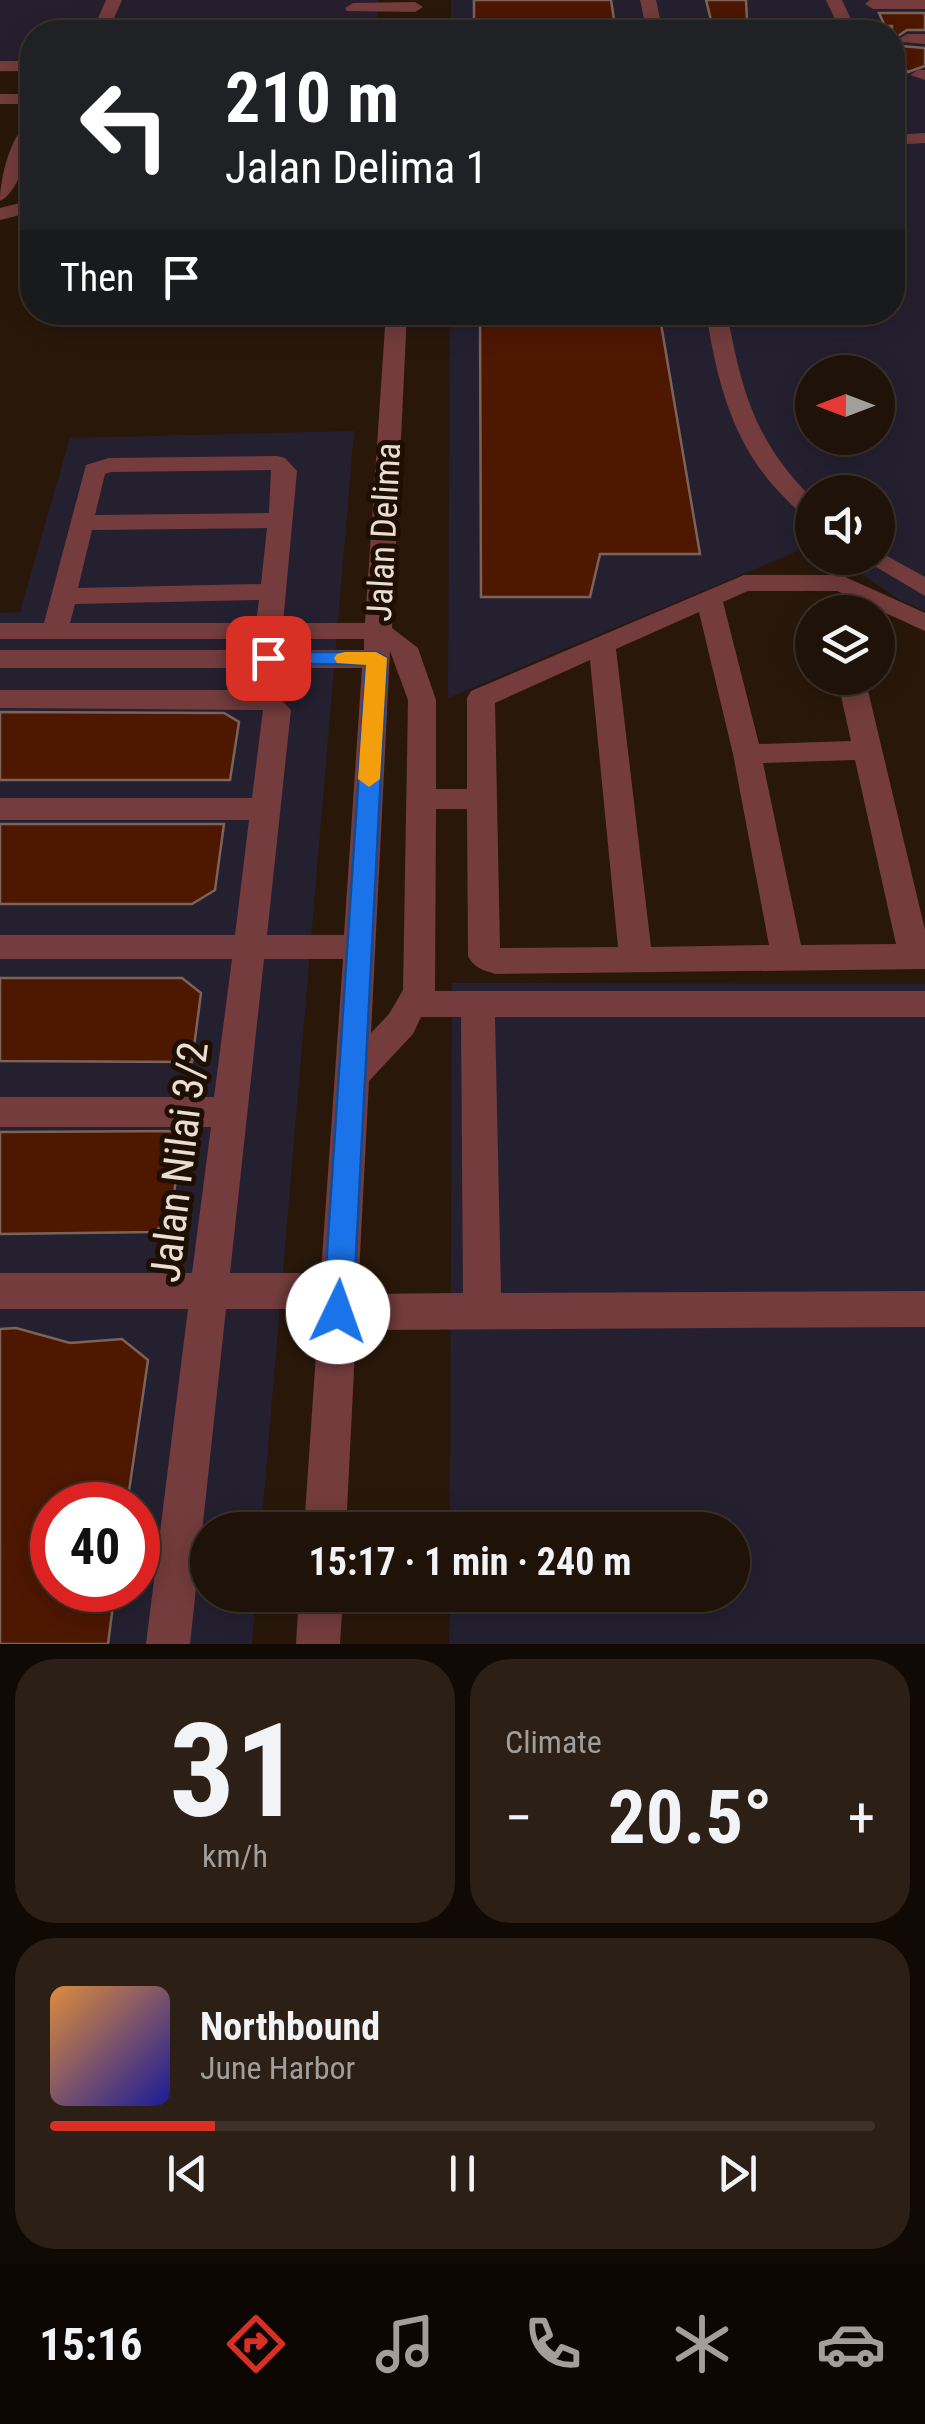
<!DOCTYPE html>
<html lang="en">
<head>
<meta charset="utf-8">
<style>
  body { margin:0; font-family:"Roboto Condensed",sans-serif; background:#2c2016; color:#f1f3f6; height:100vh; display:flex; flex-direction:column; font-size:38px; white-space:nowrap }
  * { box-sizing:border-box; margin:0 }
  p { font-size:32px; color:#a19e9c }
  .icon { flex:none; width:55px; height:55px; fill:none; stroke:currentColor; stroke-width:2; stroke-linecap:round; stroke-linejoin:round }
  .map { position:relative; height:1644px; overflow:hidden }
  .sheet { display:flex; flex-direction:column; gap:15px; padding:15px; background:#110a04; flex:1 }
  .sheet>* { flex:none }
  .guide { position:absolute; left:20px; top:20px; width:885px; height:305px; border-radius:40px; box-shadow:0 5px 25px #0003,0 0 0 2px #3c3229; background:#202124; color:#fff; overflow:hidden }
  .needle { width:65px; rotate:270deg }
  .buttons { position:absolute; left:795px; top:355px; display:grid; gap:20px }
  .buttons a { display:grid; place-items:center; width:100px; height:100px; border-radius:50%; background:#1f1208; box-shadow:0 5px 25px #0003,0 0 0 2px #3c3229; font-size:50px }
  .speed { position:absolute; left:30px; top:1482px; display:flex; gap:20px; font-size:50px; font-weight:700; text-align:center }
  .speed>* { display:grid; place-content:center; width:130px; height:130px; border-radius:50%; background:#1f1208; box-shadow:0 5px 25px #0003,0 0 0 2px #3c3229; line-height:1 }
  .speed .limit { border:15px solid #d22; background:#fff; color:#111 }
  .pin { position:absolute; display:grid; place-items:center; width:85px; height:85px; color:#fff; margin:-42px; border-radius:20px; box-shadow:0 5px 15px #0006 }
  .me { position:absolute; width:110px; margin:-55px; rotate:3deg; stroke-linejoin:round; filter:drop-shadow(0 0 8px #0008) }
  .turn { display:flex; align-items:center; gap:35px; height:210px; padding:0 40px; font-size:45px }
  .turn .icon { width:130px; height:130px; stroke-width:2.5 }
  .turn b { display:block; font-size:70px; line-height:85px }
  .then { display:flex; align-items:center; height:95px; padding:0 40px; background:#0003; gap:20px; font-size:38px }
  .big { font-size:75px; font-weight:700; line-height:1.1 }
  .sheet .card { flex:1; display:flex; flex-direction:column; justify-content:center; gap:15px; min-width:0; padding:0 35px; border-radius:40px; background:#2c2016 }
  .sheet .dial { align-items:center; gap:0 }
  .dial b { font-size:130px; line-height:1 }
  .song { display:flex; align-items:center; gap:30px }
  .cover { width:120px; height:120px; border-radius:15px; background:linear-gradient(135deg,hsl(30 70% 55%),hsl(240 70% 35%)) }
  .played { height:10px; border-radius:5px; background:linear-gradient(90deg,#d93025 20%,#3c3229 20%) }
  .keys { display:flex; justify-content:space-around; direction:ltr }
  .heat { display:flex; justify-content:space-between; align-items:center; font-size:55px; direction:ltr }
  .sheet .tiles { flex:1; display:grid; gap:15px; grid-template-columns:1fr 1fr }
  .card:last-child { grid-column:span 2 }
  .trip { position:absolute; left:190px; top:1512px; width:560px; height:100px; border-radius:50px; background:#1f1208; box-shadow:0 5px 25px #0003,0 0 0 2px #3c3229; font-weight:700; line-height:100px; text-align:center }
  .dock { display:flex; height:160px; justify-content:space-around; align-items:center; background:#0c0703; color:#a19e9c }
  .dock .icon { width:70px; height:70px }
  .dock .selected { color:#d93025 }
  .dock b { font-size:45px; color:#f1f3f6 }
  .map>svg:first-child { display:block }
  .commercial { fill:#281f2e }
  .industrial { fill:#252030; fill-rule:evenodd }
  .building { fill:#4e1700; stroke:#7c6359; stroke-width:2.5 }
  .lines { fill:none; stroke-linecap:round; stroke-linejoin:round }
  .minor { fill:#743c3d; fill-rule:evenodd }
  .route { fill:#1a73e8; stroke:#114b97; stroke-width:2.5 }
  .slow { fill:#f59e0b }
  .labels { text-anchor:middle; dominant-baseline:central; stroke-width:10; stroke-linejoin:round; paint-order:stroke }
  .street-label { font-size:35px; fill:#e9ddd4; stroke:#1f0f03 }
  .near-street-label { font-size:42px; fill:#e9ddd4; stroke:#1f0f03 }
</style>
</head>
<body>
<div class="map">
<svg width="925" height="1644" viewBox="0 0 925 1644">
  <rect width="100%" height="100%" fill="#29180a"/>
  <path class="commercial" d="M0,0H379L375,32H32V72H0Z"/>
  <path class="industrial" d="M451,0H925V611L900,600L838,558H878V492H812V545L448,698L450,313L892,312V32H451ZM812,372H878V438H812Z
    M354,431L261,1530H208V1595H256L252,1644H0V613L20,612L70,438ZM52,1505H138V1590H52Z
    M452,983L925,984V1644H449L450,1595H732V1530H450Z"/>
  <path class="building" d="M474,0H611L616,32H474Z
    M706,0H746L747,20H711Z
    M879,13H925V30H907L895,38L901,46L925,48V66L908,72L905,69L892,43V26H885Z
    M480,312H659L700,554H600L590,597H481Z
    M0,712L224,713L239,722L230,780H0Z
    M0,824H224L215,890L192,904H0Z
    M0,978H182L201,993L192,1062L0,1061Z
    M182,1131L171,1218L154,1232L0,1234V1132Z
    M16,1328L70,1343L122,1339L148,1360L127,1505H52V1590H115L108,1644H0V1329Z"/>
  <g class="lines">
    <path class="minor" d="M106,0H122L108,32H92Z
      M640,0H656L663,32H647Z
      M826,0H842L857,32H841Z
      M925,0V9H873L865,4L870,0Z
      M353,3L415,2L423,7L415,12L347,11L345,8Z
      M907,34H925V44L901,42L899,39Z
      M0,61H32V71H0Z
      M918,70H925V80L910,75Z
      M0,94H32V104H0Z
      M32,121C33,141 20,193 0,201C0,179 11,130 32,121Z
      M925,133V143L892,145V135Z
      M32,200V212L0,220V208Z
      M386,312H407L392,628L418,648L436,700V789H467V698L471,691L744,575H841L925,613V631L837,591H748L723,602L759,744L851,741L837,678H865L925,930V969L495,974C483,970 474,968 468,956L467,809H436L435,991H925V1017H495L501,1293L925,1291V1327L356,1330L346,1530H304L319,1309H226L190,1644H146L188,1309H0V1273H192L211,1127H0V1097H214L232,959H0V935H235L249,820H0V798H252L263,710L0,708V690H249L252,668H0V650H253L255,639H0V623H44L86,465L109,458L277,456L285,458L297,471L283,623H365ZM271,470L269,513L95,515L105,474L111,472ZM267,528L261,584L78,588L92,530ZM259,600L256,623H70L75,604ZM699,612L733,754L769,945L651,947L616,649ZM281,639H364V650H280ZM390,651L408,700L403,990L389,1014L371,1033ZM590,660L618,947L500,948L495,703ZM279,668H362L344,935H267L291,710L276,694ZM855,760L896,944L801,945L763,763ZM264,959H343L321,1273H230ZM421,1017H461L463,1293L358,1294L369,1081L413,1034Z
      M706,312H727C741,389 755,442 812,498V518C800,515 792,505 782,495C732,444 717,381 706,312Z
      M878,551L925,577V596L861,558H878Z
      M299,1595H343L340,1644H296Z"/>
  </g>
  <path class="route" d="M268,652H376L387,658L353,1312L348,1321L338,1325L328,1321L323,1312L366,665L260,663L257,658Z"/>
  <path class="slow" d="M345,652H376L387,658L380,779L369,787L358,779L366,665L337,663L334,658L337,654Z"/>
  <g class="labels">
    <g class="street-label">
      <text transform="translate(384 532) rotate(-87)">Jalan Delima</text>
    </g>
    <g class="near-street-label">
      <text transform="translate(179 1162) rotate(-83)">Jalan Nilai 3/2</text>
    </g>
  </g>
</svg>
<div class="buttons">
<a><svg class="needle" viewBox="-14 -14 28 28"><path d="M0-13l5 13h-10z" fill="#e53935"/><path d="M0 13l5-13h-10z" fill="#a19e9c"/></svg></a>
<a><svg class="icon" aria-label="sound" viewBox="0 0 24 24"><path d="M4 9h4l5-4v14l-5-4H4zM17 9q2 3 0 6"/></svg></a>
<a><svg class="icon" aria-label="layers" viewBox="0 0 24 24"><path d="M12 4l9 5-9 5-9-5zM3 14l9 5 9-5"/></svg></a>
</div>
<div class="speed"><div class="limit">40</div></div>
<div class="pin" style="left:268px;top:658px;background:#d93025"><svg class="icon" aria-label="arrive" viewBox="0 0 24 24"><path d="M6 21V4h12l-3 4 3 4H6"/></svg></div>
<svg class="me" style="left:338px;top:1312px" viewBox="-20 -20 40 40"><circle r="19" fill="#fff"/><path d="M0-13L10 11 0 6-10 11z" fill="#1a73e8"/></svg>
<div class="trip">15:17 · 1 min · 240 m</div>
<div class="guide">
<div class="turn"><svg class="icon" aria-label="left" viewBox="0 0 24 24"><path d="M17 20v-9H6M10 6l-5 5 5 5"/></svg><div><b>210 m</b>Jalan Delima 1</div></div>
<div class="then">Then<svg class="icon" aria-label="arrive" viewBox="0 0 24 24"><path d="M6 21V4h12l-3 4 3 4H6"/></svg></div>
</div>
</div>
<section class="sheet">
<div class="tiles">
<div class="card dial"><b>31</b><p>km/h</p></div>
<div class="card"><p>Climate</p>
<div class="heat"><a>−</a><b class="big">20.5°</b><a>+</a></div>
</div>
<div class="card">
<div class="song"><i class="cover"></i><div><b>Northbound</b><p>June Harbor</p></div></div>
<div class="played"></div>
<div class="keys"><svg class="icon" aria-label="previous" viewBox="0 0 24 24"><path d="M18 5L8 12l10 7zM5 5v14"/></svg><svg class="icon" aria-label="pause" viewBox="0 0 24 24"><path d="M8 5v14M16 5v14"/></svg><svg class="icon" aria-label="next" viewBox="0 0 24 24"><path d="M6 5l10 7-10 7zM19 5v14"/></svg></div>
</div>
</div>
</section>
<nav class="dock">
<b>15:16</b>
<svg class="icon selected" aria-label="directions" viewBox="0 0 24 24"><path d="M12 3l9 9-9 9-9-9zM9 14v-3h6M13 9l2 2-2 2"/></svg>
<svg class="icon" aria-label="music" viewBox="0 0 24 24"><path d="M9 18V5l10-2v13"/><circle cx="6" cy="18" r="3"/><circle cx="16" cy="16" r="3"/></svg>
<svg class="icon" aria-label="phone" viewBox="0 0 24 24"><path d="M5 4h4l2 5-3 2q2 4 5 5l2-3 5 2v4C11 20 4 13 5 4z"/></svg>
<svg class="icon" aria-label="climate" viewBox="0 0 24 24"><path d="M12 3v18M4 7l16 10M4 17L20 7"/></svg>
<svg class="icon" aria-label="car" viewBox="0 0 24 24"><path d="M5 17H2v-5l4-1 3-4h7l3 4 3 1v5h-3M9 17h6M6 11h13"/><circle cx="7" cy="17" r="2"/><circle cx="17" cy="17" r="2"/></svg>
</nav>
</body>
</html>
